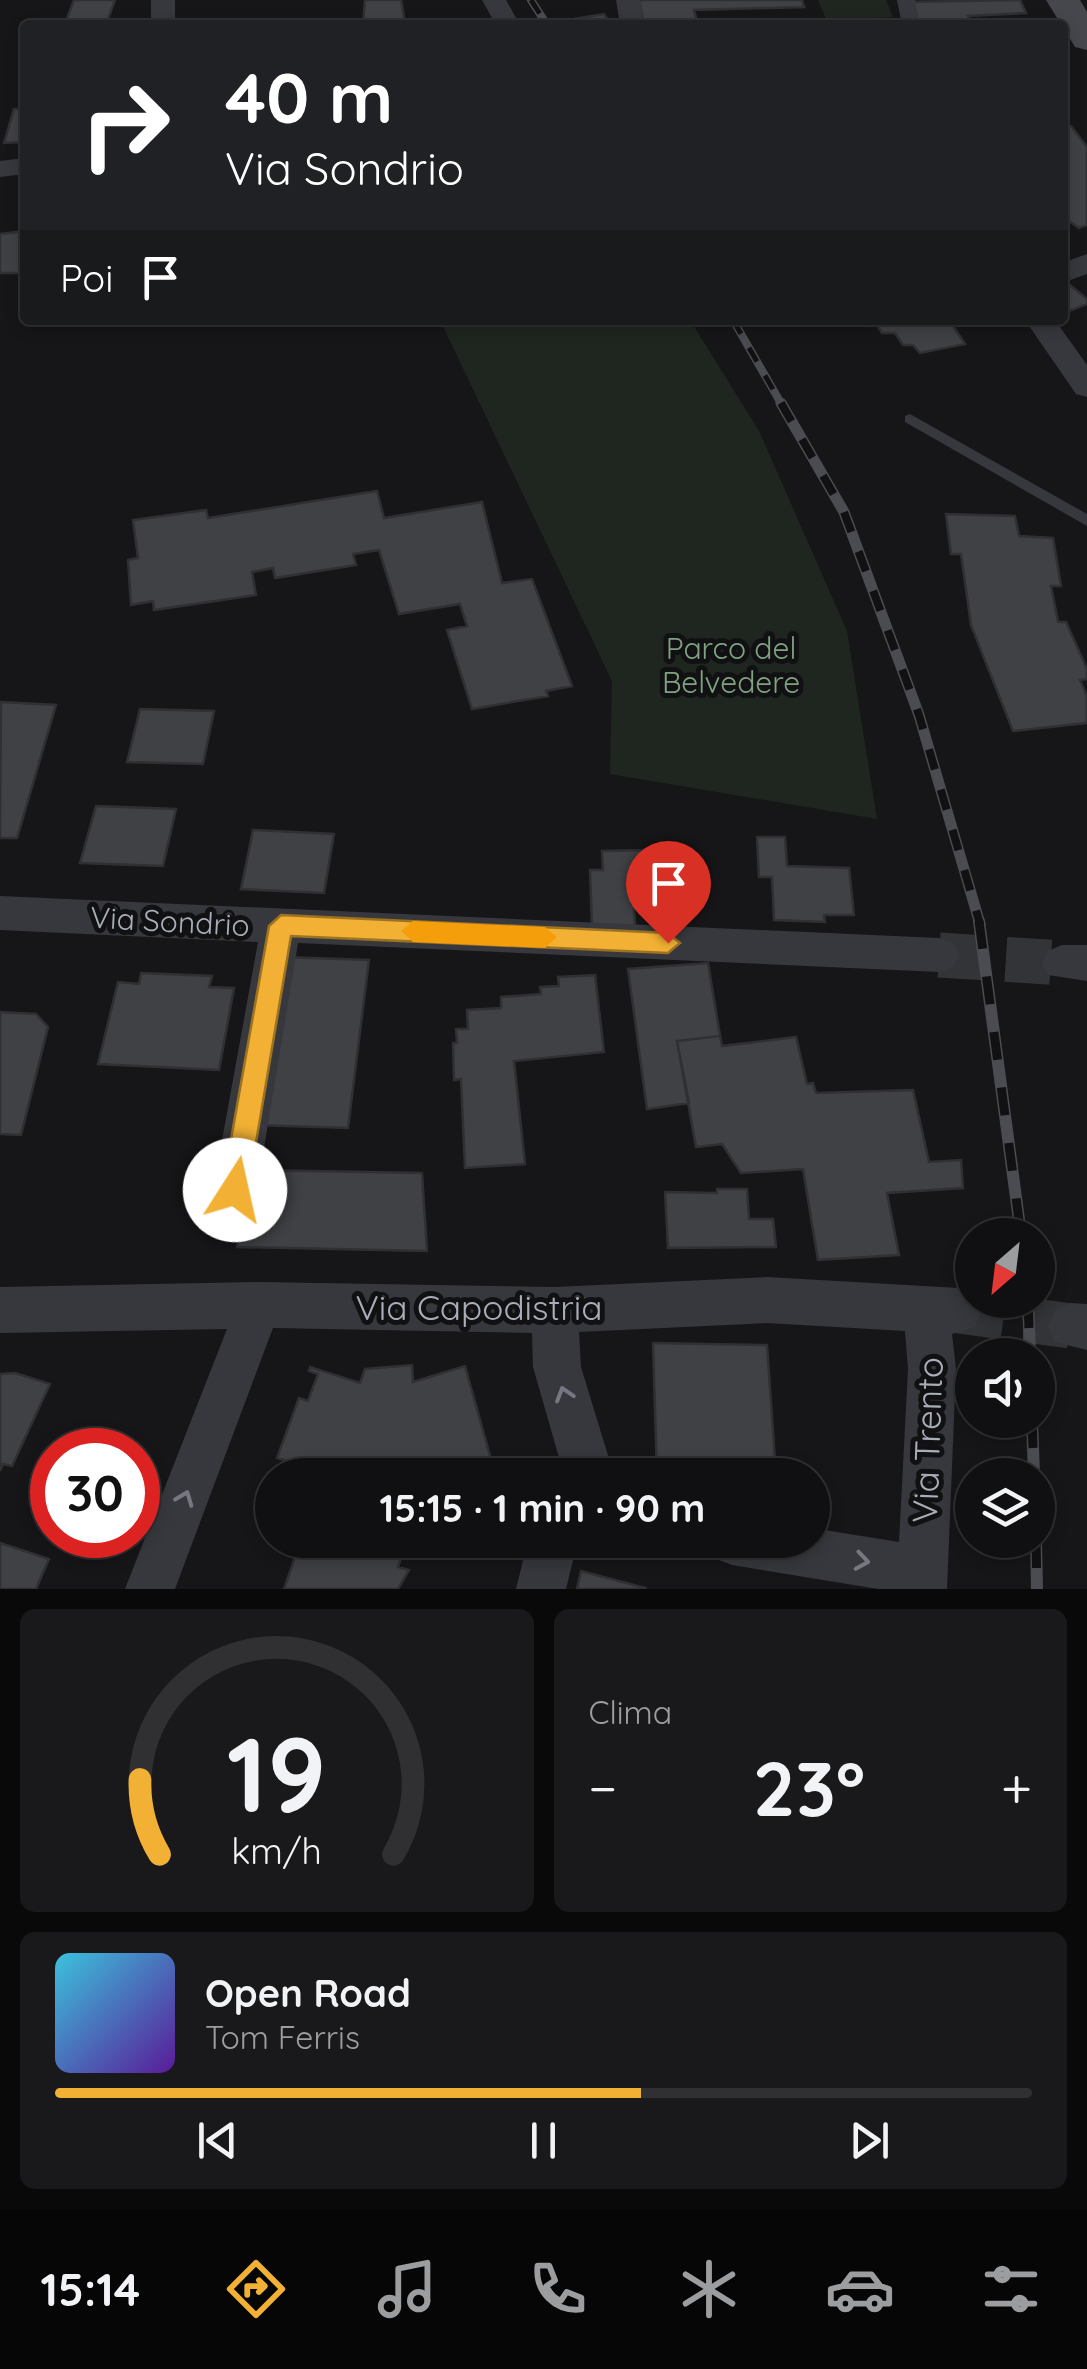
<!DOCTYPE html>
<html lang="it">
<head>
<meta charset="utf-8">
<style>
  body { margin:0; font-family:Quicksand,sans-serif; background:#19191b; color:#f1f3f6; height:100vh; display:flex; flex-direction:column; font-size:38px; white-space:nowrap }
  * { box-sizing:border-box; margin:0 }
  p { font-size:32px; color:#9c9d9f }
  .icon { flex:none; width:55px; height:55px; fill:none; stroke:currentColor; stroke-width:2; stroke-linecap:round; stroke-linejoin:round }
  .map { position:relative; height:1589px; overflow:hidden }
  .sheet { display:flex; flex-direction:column; gap:20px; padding:20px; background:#09090a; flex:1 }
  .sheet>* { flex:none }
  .guide { position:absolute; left:20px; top:20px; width:1048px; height:305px; border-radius:10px; box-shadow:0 5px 15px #0003,0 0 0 2px #303032; background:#202124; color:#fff; overflow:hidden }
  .needle { width:65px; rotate:208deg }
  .controls { position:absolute; left:955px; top:1218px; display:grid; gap:20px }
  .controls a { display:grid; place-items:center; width:100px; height:100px; border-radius:50%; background:#101012; box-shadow:0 5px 15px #0003,0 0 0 2px #303032; font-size:50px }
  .speed { position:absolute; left:30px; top:1428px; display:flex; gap:20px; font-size:50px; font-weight:700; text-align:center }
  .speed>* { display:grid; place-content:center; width:130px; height:130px; border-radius:50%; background:#101012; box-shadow:0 5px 15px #0003,0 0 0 2px #303032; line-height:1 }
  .speed .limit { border:15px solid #d22; background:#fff; color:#111 }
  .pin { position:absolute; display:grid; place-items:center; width:85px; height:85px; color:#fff; margin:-102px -42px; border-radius:50% 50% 50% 0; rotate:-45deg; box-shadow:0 0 10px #0007 }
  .pin .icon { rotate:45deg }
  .me { position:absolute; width:110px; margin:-55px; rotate:10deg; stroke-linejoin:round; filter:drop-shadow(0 0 8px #0008) }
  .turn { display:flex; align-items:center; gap:35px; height:210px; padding:0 40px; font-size:45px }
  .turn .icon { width:130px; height:130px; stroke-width:2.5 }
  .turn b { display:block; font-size:70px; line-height:85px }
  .then { display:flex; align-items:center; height:95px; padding:0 40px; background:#0003; gap:20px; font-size:38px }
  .big { font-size:75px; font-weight:800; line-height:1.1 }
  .sheet .tile { flex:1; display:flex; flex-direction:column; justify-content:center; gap:15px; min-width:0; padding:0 35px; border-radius:15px; background:#19191b }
  .sheet .dial { align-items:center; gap:0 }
  .dial svg { height:260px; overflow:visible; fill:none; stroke:#303032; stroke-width:7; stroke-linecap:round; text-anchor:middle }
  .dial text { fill:#f1f3f6; stroke:none }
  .song { display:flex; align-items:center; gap:30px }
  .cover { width:120px; height:120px; border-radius:15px; background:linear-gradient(135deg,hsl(190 70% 55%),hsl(270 70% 35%)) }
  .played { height:10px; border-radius:5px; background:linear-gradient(90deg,#f2b134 60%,#303032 60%) }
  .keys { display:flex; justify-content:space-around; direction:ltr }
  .heat { display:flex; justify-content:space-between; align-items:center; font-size:55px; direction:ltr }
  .sheet .tiles { flex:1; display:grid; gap:20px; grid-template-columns:1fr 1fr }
  .tile:last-child { grid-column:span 2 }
  .trip { position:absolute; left:255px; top:1458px; width:575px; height:100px; border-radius:50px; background:#101012; box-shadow:0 5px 15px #0003,0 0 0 2px #303032; font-weight:800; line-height:100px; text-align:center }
  .menu { display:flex; height:160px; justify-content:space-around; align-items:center; background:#060607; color:#9c9d9f }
  .menu .icon { width:70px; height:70px }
  .menu .selected { color:#f2b134 }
  .menu b { font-size:45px; color:#f1f3f6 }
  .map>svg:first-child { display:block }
  .green { fill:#1e261f }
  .building { fill:#404145; stroke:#303034; stroke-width:2.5 }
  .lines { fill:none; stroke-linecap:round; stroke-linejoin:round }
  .minor-tunnel { stroke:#333438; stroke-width:45; stroke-dasharray:45 22; stroke-linecap:butt }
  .service { fill:#37383d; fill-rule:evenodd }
  .pedestrian { fill:#37383d; fill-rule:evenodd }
  .minor { fill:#37383d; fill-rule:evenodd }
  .secondary { fill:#45474d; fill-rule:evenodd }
  .rail-far2-casing { stroke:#4a4c52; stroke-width:8 }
  .rail-far1-casing { stroke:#4a4c52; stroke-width:11 }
  .rail-casing { stroke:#4a4c52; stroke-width:12 }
  .rail-far2 { stroke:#111113; stroke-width:5; stroke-dasharray:16; stroke-linecap:butt }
  .rail-far1 { stroke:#111113; stroke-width:8; stroke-dasharray:21; stroke-linecap:butt }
  .rail { stroke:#111113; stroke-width:9; stroke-dasharray:28; stroke-linecap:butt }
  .oneway { stroke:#757881 }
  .route { fill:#f2b134; stroke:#9d7322; stroke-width:2.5 }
  .slow { fill:#f59e0b }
  .labels { text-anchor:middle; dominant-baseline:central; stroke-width:10; stroke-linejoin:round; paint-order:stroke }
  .park-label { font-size:30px; fill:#7fa381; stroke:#111113 }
  .street-label { font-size:30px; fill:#a8adb8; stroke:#111113 }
  .near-street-label { font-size:35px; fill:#a8adb8; stroke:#111113 }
</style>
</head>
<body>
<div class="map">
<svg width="1087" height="1589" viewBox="0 0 1087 1589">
  <rect width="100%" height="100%" fill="#161618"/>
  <path class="green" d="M818,0H886L893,17L827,21Z
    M440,320H690L759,431L847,631L877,819L610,774L612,681Z"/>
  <path class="building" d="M74,0H115L107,22L66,21Z
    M365,0H401L405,23L363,25Z
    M639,0H802L804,7L694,10L698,25H644Z
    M1020,0L1026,13L968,16L972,25H915L909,2Z
    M604,14L611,25H577L574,19Z
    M14,109H25V142L4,143Z
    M1062,126H1071L1087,147V225L1079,228L1062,216Z
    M25,231V273H0V234Z
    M1070,285L1087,299V304L1062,314V287Z
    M860,320H949L965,344L920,353L913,345H903L895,333H882L877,325L867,326Z
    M377,491L384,518L482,502L502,583L532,579L572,686L546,691L548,696L472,709L447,630L467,626L460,604L399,614L379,550L353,554L356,565L275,578L273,568L252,572L256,595L154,610L153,601L131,605L128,560L138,558L133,520L206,510L208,518Z
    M946,514L1015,516L1019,536L1053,538L1061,586H1051L1058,622H1066L1087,669V679L1080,680L1087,696V723L1013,731L971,625L961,554H951Z
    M1,702L56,705L17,838H0Z
    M140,709L214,711L203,764L127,762Z
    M96,806L176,809L163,866L80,863Z
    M253,830L334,834L324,893L241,889Z
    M757,837H785L787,866L849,868L854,915H824L825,922L774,920L772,877H759Z
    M649,850L651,881H660L661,907H634L635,925L592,926L590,870H603L602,851Z
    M283,957L369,960L348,1128L256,1125Z
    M708,963L720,1036L677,1041L689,1103L647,1109L628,969Z
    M141,973L212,976L209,987L234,988L219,1070L98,1064L118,982L139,984Z
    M595,975L604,1052L514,1061L525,1164L465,1168L461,1079L454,1080L453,1043H457L456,1029H468L467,1010L501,1008V997L541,994L540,987L559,986L558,977Z
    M0,1012L36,1014L48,1027L21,1135L0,1134Z
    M720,1036L722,1046L796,1037L807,1084L813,1083L816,1093L913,1090L929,1162L961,1160L963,1188L887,1193L899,1255L818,1260L803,1169L741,1173L722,1144L696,1147L677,1041Z
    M247,1170L422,1173L427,1251L237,1247Z
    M717,1189H747L749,1219H773L776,1247L668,1248L665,1192L717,1193Z
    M653,1343L767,1345L776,1475H657Z
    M412,1365L413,1382L465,1366L490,1456L428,1475H331L277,1458L299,1398L308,1401L318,1374L309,1371L310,1367L360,1383L365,1369Z
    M15,1373L50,1384L12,1466L3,1464L0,1471V1374Z
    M301,1540H407L398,1567L409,1570L398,1589H284Z
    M0,1543L49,1559L36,1589H0Z
    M581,1571L645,1588L644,1589H577Z"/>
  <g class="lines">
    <path class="minor-tunnel" d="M939,955L1062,963
      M959,1311L1071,1326"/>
    <path class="service" d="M910,414L1087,514V526L905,422V416Z"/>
    <path class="pedestrian" d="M897,0H915L920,25H902Z"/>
    <path class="minor" d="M151,0H175V25H151Z
      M482,0H506L520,25H496Z
      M616,0H640L644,25H620Z
      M25,158V174L0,177V161Z
      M1087,254V274L1062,283V263Z
      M1025,320H1055L1087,365V397L1076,394Z
      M0,896L939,938L953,943L959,955L953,967L939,972L298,943L257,1190L251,1205L235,1211L219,1205L213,1190L258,942L0,930Z
      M1062,945H1087V981L1048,975L1042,963L1048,951Z
      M767,1277L959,1288L972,1294L982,1311L975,1327L952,1334L956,1369L947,1589H878L732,1565L714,1558L707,1540H812V1528L899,1542L908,1369L905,1331L767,1323L579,1332L581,1367L614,1475H564L533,1367L532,1333L273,1328L175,1589H125L227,1329L0,1333V1287L259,1282L555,1287Z
      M1071,1303L1087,1304V1350L1055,1342L1048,1326L1055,1310Z
      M528,1540H578L566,1589H516Z"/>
    <path class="secondary" d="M1046,0H1080L1087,12V50L1075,47Z"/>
    <defs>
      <path id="rail-far2" d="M531,0L547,25
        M733,320L782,405"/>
      <path id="rail-far1" d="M781,403L844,512L919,715L980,924"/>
      <path id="rail" d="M979,921L1021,1235
        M1028,1300L1030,1355
        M1032,1420L1034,1475
        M1036,1540L1037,1589"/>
    </defs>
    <use href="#rail-far2" class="rail-far2-casing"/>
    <use href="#rail-far1" class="rail-far1-casing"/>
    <use href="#rail" class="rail-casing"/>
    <use href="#rail-far2" class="rail-far2"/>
    <use href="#rail-far1" class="rail-far1"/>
    <use href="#rail" class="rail"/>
  </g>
  <defs><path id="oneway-chevron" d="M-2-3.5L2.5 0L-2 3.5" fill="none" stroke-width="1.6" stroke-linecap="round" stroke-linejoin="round" transform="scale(2.5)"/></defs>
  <g class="oneway">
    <use href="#oneway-chevron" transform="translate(564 1394) rotate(-107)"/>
    <use href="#oneway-chevron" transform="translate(185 1498) rotate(-69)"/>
    <use href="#oneway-chevron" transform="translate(862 1561) rotate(9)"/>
  </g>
  <path class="route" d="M281,915L668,933L680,943L668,953L291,936L248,1190L244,1200L235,1203L226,1200L222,1190L269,926Z"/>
  <path class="slow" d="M413,921L545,927L557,937L545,948L413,942L401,931Z"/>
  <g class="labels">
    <g class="park-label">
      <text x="731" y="648">Parco del<tspan x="731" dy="34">Belvedere</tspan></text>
    </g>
    <g class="street-label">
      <text transform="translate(170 921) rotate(3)">Via Sondrio</text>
    </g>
    <g class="near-street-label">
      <text x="479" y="1307">Via Capodistria</text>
      <text transform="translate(927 1440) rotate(-88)">Via Trento</text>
    </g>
  </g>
</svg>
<div class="controls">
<a><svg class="needle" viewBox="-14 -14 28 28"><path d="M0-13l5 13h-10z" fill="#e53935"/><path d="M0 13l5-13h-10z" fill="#9c9d9f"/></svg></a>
<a><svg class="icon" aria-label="sound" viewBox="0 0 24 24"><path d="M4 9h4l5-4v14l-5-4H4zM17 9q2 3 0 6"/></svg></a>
<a><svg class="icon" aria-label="layers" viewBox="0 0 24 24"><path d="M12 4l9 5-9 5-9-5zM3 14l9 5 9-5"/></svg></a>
</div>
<div class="speed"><div class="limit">30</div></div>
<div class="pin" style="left:668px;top:943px;background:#d93025"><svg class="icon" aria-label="arrive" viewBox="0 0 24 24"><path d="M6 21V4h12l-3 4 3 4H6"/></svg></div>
<svg class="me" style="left:235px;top:1190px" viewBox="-20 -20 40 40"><circle r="19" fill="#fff"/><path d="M0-13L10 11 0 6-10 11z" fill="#f2b134"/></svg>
<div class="trip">15:15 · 1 min · 90 m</div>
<div class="guide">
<div class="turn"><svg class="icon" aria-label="right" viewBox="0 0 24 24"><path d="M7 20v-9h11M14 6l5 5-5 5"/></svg><div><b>40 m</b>Via Sondrio</div></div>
<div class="then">Poi<svg class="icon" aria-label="arrive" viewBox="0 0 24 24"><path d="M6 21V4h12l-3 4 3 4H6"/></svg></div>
</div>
</div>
<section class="sheet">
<div class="tiles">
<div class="tile dial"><svg viewBox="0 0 100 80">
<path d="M14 69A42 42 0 1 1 86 69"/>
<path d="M14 69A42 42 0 0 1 8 46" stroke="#f2b134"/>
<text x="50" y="56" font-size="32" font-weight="700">19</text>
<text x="50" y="72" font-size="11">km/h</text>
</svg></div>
<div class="tile"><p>Clima</p>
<div class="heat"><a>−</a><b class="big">23°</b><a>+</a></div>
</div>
<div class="tile">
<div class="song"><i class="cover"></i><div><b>Open Road</b><p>Tom Ferris</p></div></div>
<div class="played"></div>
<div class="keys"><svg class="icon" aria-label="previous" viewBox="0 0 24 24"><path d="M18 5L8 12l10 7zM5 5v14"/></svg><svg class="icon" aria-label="pause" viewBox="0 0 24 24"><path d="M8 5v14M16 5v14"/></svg><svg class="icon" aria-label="next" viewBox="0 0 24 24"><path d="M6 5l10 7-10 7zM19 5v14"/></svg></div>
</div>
</div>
</section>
<nav class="menu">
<b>15:14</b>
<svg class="icon selected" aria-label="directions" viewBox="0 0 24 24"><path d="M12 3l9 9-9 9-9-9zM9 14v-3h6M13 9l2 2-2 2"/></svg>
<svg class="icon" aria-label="music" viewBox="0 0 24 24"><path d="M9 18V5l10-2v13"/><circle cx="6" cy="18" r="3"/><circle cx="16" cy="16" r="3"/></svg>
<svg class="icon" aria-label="phone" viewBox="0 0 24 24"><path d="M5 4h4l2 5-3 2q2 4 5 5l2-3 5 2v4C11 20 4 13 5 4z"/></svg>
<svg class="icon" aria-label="climate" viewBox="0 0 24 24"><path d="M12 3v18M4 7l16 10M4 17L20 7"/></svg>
<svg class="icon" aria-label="car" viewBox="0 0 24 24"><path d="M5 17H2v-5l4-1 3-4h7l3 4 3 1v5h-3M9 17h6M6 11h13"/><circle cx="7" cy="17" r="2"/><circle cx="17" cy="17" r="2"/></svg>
<svg class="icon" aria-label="filters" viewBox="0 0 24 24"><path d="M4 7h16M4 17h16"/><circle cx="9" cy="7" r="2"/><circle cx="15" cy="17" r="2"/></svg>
</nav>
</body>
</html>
